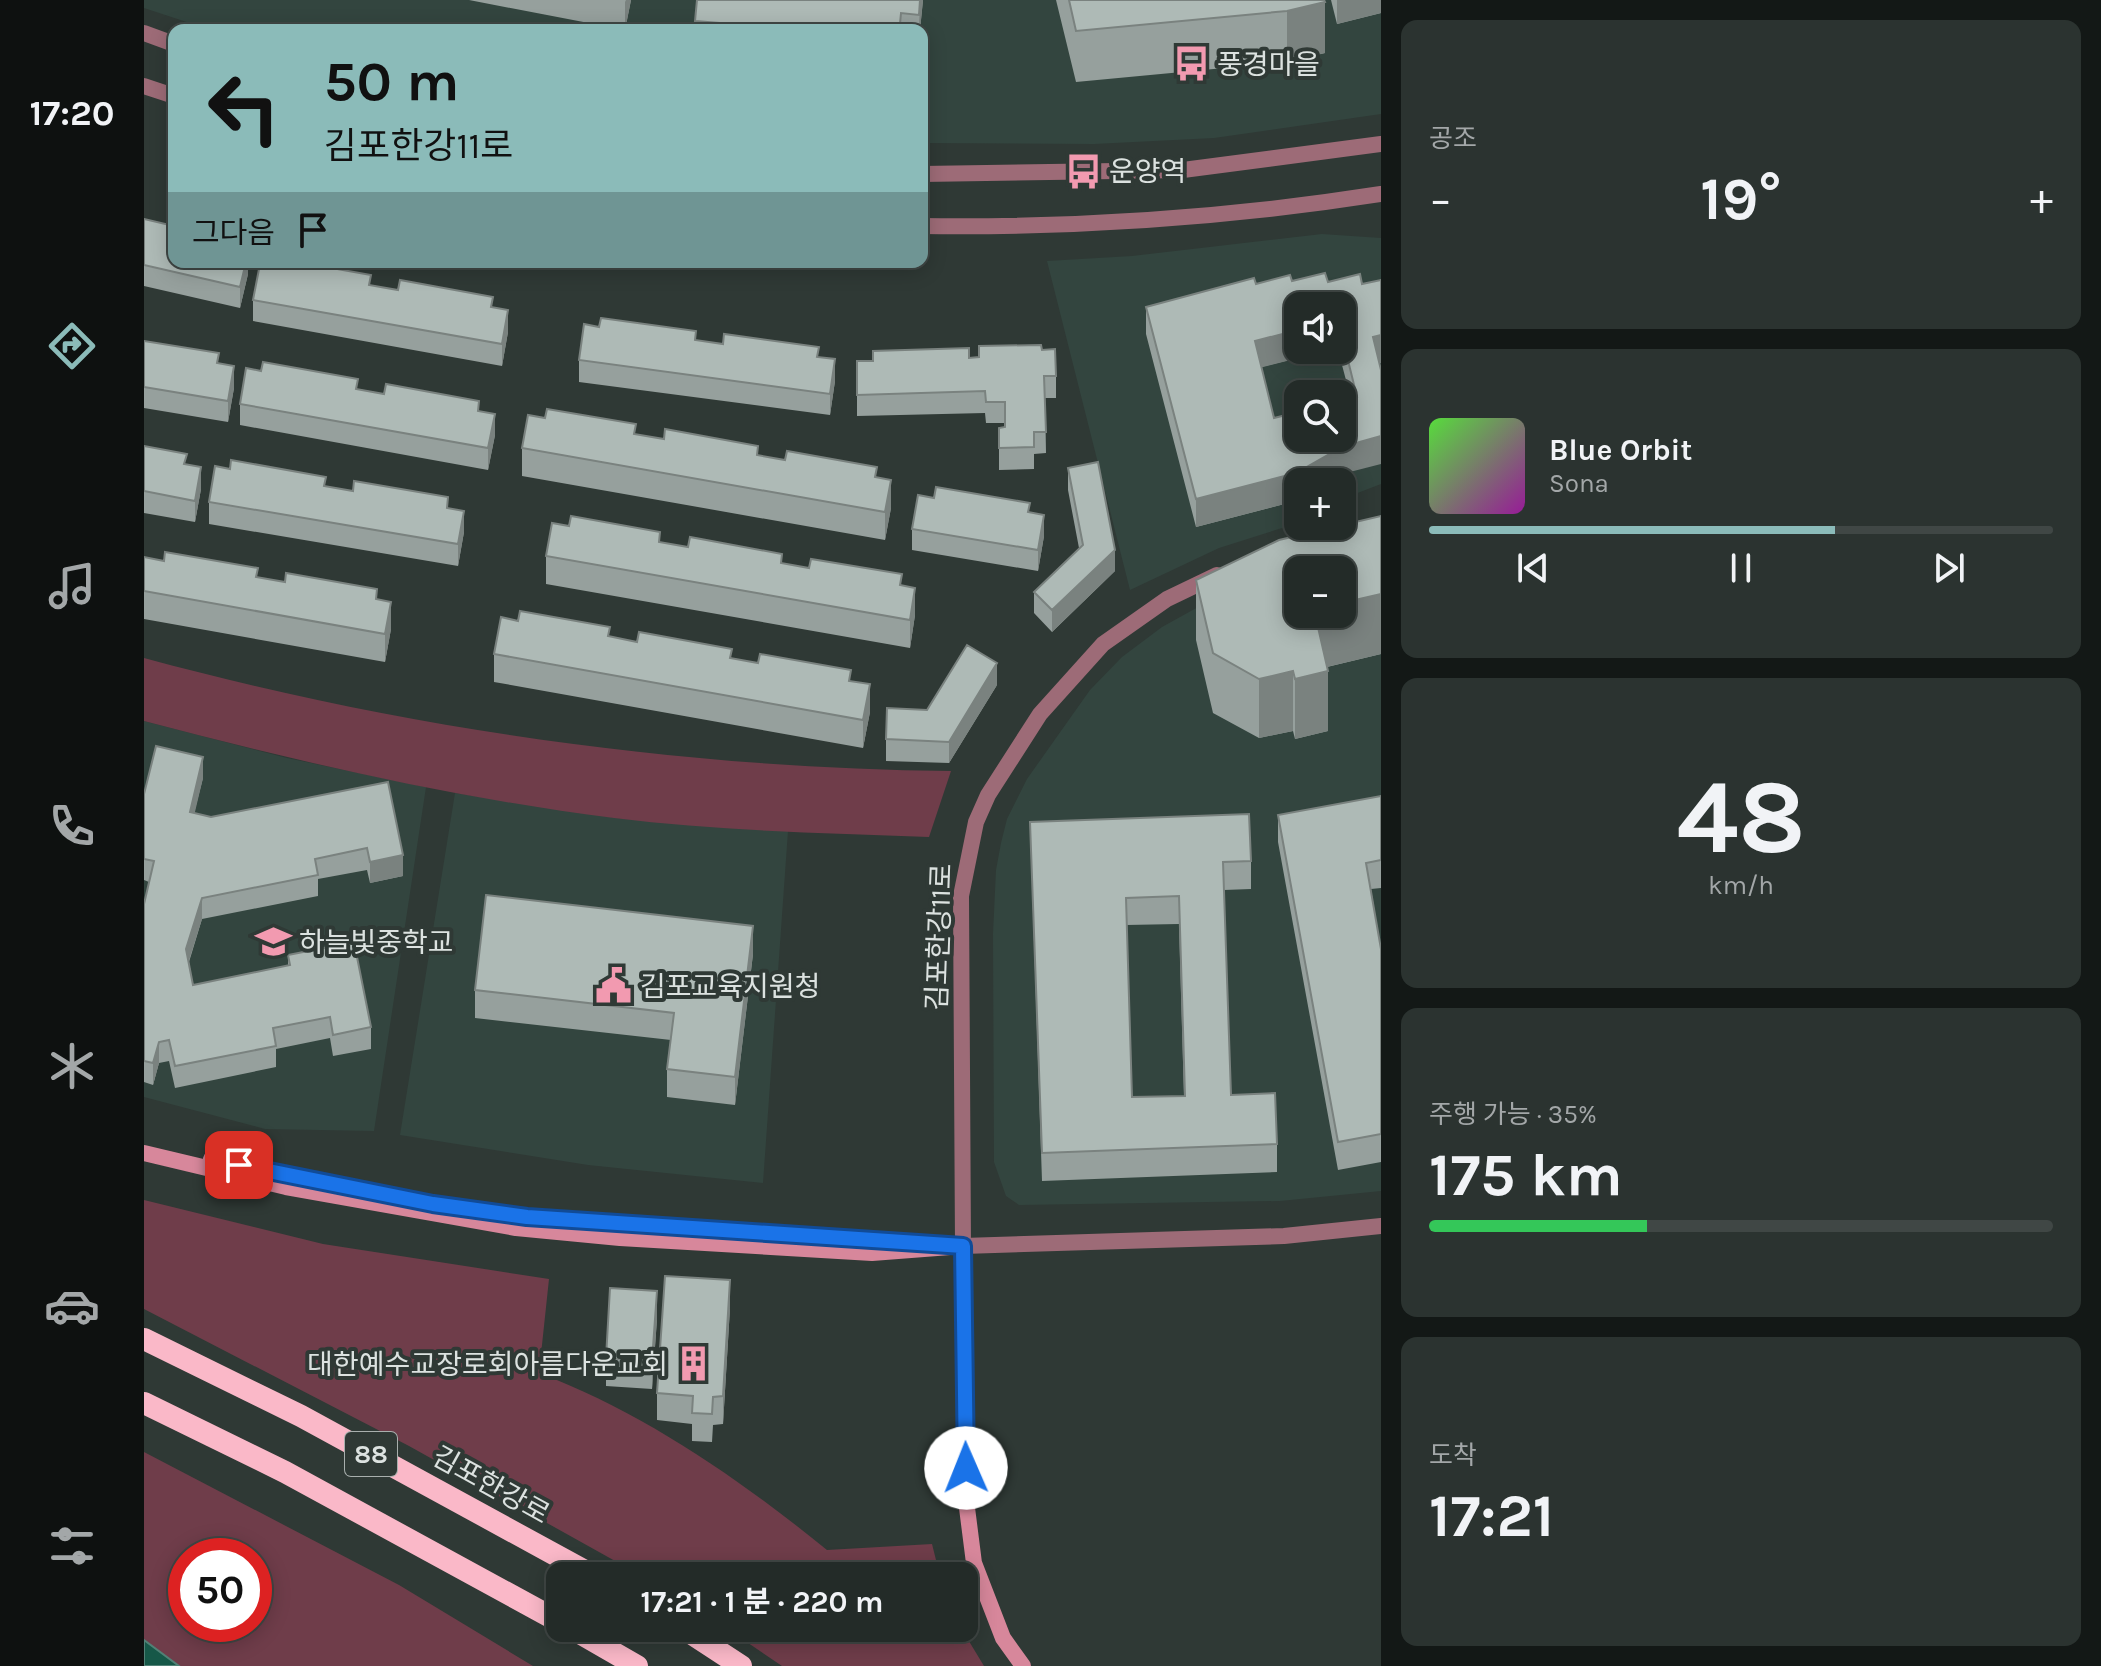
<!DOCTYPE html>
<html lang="ko">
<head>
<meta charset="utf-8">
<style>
  body { margin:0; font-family:Karla,"Noto Sans KR",sans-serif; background:#2b3330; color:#f1f3f6; height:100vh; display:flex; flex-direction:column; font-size:30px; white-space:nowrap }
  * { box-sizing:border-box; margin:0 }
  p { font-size:26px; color:#a3a7a8 }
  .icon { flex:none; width:44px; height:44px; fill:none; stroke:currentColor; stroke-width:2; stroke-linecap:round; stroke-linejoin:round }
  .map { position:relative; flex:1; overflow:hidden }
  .side { display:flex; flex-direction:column; gap:20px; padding:20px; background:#131816; width:720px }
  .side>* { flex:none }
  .hud { position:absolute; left:24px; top:24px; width:760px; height:244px; border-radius:16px; box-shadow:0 4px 20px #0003,0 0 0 2px #404745; background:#8bbbb9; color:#111; overflow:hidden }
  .tools { position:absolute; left:1140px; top:292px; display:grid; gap:16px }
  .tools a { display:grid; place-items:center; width:72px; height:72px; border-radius:16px; background:#232b28; box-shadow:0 4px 20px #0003,0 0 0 2px #404745; font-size:40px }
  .speed { position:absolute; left:24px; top:1538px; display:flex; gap:16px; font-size:40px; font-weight:700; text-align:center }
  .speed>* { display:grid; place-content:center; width:104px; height:104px; border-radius:50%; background:#232b28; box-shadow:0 4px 20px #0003,0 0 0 2px #404745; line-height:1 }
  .speed .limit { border:12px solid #d22; background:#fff; color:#111 }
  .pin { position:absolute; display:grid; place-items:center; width:68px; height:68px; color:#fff; margin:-34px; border-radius:16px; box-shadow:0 4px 12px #0006 }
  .me { position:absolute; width:88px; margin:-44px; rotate:359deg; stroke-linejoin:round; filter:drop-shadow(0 0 6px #0008) }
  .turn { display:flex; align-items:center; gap:28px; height:168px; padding:0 24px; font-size:36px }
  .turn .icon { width:104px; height:104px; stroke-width:2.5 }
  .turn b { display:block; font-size:56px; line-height:68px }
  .then { display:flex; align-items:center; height:76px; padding:0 24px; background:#0003; gap:16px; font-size:30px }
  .big { font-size:60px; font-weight:700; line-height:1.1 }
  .side .card { flex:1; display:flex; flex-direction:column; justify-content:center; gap:12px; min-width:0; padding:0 28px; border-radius:16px; background:#2b3330 }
  .side .dial { align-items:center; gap:0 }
  .dial b { font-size:104px; line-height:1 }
  .song { display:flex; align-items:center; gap:24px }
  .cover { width:96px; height:96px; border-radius:12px; background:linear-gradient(135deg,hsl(110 70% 55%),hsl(300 70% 35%)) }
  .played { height:8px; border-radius:4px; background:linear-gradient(90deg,#8bbbb9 65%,#404745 65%) }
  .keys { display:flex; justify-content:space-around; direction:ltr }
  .heat { display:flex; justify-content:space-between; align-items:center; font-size:44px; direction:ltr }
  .charge { height:12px; border-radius:6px; background:linear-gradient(90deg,#34c759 35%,#404745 0) }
  .trip { position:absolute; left:402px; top:1562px; width:432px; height:80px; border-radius:16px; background:#232b28; box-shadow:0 4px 20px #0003,0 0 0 2px #404745; font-weight:700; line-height:80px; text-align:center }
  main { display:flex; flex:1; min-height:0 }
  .menu { display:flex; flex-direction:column; width:144px; justify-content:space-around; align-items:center; background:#0e1110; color:#a3a7a8 }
  .menu .icon { width:56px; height:56px }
  .menu .selected { color:#8bbbb9 }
  .menu b { font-size:36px; color:#f1f3f6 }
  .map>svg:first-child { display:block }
  .built { fill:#33453f; fill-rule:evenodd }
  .green { fill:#6f3d4a; fill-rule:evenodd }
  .water { fill:#165848; stroke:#518176; stroke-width:2 }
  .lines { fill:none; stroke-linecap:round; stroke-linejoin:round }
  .minor { stroke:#9d6b77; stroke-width:16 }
  .tertiary { stroke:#9d6b77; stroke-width:16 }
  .secondary { stroke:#d7879b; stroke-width:16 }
  .trunk { stroke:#fab8c8; stroke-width:22 }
  .wall { fill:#96a09d; fill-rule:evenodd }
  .shaded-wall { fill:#7a827f }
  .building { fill:#aebab6; stroke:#7a827f; stroke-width:2; fill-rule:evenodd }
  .route-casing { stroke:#114b97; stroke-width:20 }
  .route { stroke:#1a73e8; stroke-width:14 }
  .labels { text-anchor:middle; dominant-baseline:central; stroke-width:8; stroke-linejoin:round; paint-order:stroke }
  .shield { fill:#2f3935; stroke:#a8afad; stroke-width:2 }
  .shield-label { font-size:26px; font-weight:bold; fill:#dce2e0 }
  .poi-label { font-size:28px; fill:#dce2e0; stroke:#2f3935; text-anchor:start }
  .street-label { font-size:28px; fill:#dce2e0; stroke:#2f3935 }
</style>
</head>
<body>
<main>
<nav class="menu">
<b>17:20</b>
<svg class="icon selected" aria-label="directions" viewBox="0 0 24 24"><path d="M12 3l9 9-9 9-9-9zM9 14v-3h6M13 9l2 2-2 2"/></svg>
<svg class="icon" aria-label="music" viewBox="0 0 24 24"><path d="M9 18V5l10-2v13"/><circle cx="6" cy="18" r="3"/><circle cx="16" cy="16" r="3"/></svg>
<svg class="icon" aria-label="phone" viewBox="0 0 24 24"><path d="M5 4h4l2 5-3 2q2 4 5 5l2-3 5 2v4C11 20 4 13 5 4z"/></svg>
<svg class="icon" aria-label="climate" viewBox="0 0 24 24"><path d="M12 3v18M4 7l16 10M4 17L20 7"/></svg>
<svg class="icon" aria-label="car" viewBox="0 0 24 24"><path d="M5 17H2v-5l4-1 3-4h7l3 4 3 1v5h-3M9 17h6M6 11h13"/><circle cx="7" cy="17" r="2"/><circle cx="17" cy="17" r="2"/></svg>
<svg class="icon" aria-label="filters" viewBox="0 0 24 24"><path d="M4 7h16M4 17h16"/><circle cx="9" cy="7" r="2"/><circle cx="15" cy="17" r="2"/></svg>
</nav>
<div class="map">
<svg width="1237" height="1666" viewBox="0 0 1237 1666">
  <rect width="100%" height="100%" fill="#2f3935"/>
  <path class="built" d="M0,0H1237V114L1070,138L950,144L778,143V30H67L0,8Z
    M1178,234L1237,238V484L1198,499V482H1154V523L1075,548L986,590L903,261L988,256ZM1154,306H1198V350H1154ZM1154,394H1198V438H1154Z
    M1237,549V1191L1136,1201L875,1205L862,1196L850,1162L849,934L852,870L857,843L863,819L883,779L946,690L978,657L1018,627L1065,601L1154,614H1198V570Z
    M0,721L143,758L282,787L230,1131L121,1129L0,1097Z
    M311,793L473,818L644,831L619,1183L444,1165L256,1135Z"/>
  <path class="green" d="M0,658C263,729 534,768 807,771L785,837C680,833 574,831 470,818C311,798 155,762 0,721Z
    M0,1200L179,1244L405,1279L395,1373C499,1412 597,1480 683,1550L788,1544L796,1576H498L265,1446L0,1309Z
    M0,1452L255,1585L389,1666H0ZM42,1556H110V1624H42Z
    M582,1628H817L840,1666H638Z"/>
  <path class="water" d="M0,1640L35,1666H0Z"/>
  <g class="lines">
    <path class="minor" d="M819,1246L817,896L832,822L844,795L896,714L959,644L1023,599L1073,575"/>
    <path class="tertiary" d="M0,33L30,44
      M0,86L30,96
      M778,174L1039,170L1237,144
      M778,226C933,228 1084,218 1237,194
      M819,1246L1140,1236L1237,1226"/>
    <path class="secondary" d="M0,1153L142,1187L372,1228L476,1238L728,1253L819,1246
      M67,1159L289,1204L383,1217L753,1242
      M819,1246L822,1500L830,1563L859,1638L879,1666"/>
    <path class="trunk" d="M0,1339L157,1416L450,1576
      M0,1403L141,1472L416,1622
      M427,1628L493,1666
      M539,1628L597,1666"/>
  </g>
  <path class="wall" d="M325,0H487L481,30Z
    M779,0L776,30H551V21Z
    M912,0H1180L1181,53L1143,62L932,82Z
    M1187,0H1237V13L1193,24Z
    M0,219L104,262V274L96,308L0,286Z
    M1148,281L1184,282L1235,363L1198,474L1185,482H1154L1152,501L1052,527L1002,334V307L1112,284ZM1198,306V350H1194L1207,399L1130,418L1117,367L1186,350H1154Z
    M227,285L349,308L364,332L358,366L109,321V300Z
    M0,341L75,364L90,388L84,422L0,408Z
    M552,341L675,357L691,381L686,415L435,382V360Z
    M898,350L912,376V398H901L902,453L890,454V469L855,470V428L861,427V423H842L841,413L713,416V361L825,358Z
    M214,389L335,411L351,435L344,470L96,425V404Z
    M492,434L733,477L747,508L741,540L378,476V448Z
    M0,446L43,465L57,489L51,522L0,513Z
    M924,468L971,571L908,632L890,613V592L935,548L924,490Z
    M182,486L304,508L320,532L314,566L65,524V502Z
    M886,512L900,536L894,571L768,550V529Z
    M1237,516V654L1183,667L1184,731L1151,739L1149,731L1115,738L1069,713L1052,640V580Z
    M516,542L758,585L771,615L766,648L402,584V556Z
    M0,557L233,599L247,629L241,662L0,619Z
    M374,621L588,658L707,681L726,712L719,748L350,682V654Z
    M853,685L805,763L742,761V739L783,710Z
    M59,778L50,813L67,817L244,782L259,876L226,883L223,870L174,879V896L58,919L45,962L49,985L144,966V955L227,1027V1049L189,1056L186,1038L132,1049V1067L31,1088L25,1061L15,1063L9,1085L0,1082V904L5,882L0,880V794Z
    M1237,796V888L1227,889L1237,949V1162L1194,1170L1134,842V815Z
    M886,822L1107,861V889L1080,890L1087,1095L1133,1144V1172L898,1181ZM1035,924L1040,1096L988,1097L982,925Z
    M609,954L591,1105L523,1097V1069L527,1040L331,1018V990Z
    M586,1308L579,1424L569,1425L568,1442L548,1441V1424L513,1420V1393Z
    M513,1319L508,1389L462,1386V1358Z"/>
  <path class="shaded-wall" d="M482,0H487L481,30V2Z
    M776,0H779L776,30H775Z
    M1193,0H1237V13L1193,24Z
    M1181,2V53L1143,62V11Z
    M102,262H104V274L96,308V287Z
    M364,310V332L358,366V344Z
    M1154,330V350H1186L1111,369V341Z
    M1237,335V363L1229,365V337Z
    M691,359V381L686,415V394Z
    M90,366V388L84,422V401Z
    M351,414V435L344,470V448Z
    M1237,436V464L1198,474L1185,482H1154V500L1152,501L1052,527V499L1198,447Z
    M57,467V489L51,522V501Z
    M747,480V508L741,540V512Z
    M320,511V532L314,566V544Z
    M900,515V536L894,571V550Z
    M971,550V571L908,632V610Z
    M771,588V615L766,648V620Z
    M1237,594V654L1170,670V614H1198V603Z
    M247,602V629L241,662V634Z
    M853,663V685L805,763V742Z
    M1149,671V731L1115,738V679Z
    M1184,671V731L1151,739V679Z
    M726,684V712L719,748V720Z
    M59,757V778L46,833V812Z
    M259,855V876L226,883V862Z
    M58,898V919L42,970V949Z
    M609,926V954L591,1105V1077Z
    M15,1042V1063L9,1085V1063Z
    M586,1280V1308L579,1424V1396Z
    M513,1291V1319L508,1389V1361Z"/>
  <path class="building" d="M553,0H776L775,15L757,13L756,24L747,23L746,30H664L551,21Z
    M925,0H1180L1181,2L1143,11L932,31Z
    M0,219L30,226V262H102L96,287L0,265Z
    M132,262H154L227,275L225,285L254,290L256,280L349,297L347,307L364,310L358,344L109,300L116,264L131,267Z
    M1181,273L1184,282L1216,274L1218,284L1237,280V335L1229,337L1237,370V436L1198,447L1152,473L1052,499L1002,307L1110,278L1112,284L1146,275L1148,281ZM1154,306H1198V336L1213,397L1198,401V438H1154V412L1130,418L1111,341L1154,330Z
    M457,318L552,331L551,340L579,344L580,334L675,347L673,357L691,359L686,394L435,360L440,324L455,327Z
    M0,341L75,353L73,363L90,366L84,401L0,387Z
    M897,345L898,350L911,349L912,376H900L902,432H890V447L855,448V428L861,427V402H842L841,391L713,395V361H729V351L825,348V358L835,357V346Z
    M119,362L214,379L212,389L240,394L242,384L335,401L334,411L351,414L344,448L96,404L102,368L117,371Z
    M403,409L492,424L490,434L520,439L521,429L614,446L613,455L641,460L643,451L733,467L731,477L747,480L741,512L378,448L384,415L401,418Z
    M0,446L43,454L40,464L57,467L51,501L0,491Z
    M87,460L182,477L180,486L209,491L210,481L304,497L303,508L320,511L314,544L65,502L71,466L86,469Z
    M954,462L971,550L908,610L890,592L939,545L924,468Z
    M792,487L886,503L884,512L900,515L894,550L768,529L774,495L790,498Z
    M427,516L516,532L515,542L544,547L546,537L638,554L637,563L665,568L667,559L758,574L756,585L771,588L766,620L402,556L408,523L425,526Z
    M1237,516V594L1198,603V570H1154V614H1171L1184,671L1151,679L1149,671L1115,679L1069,653L1052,580L1135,540Z
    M21,552L114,568L112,577L141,582L142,573L233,589L232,599L247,602L241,634L0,591V557L20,561Z
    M376,611L466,627L464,636L493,642L495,632L588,649L586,658L614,663L616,654L707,670L705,681L726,684L719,720L350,654L357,617L374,621Z
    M823,645L853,663L805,742L742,739L743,708L783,710Z
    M12,746L59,757L46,812L67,817L244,782L259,855L226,862L223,848L171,859L174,875L58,898L42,949L49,985L146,965L144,955L210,942L227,1027L189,1035L186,1017L129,1028L132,1046L31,1066L25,1040L15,1042L9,1063L0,1061V904L10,861L0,859V794Z
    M1237,796V860L1222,863L1237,949V1134L1194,1142L1134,815Z
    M1105,814L1107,861L1079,862L1087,1095L1131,1093L1133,1144L898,1153L886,822ZM1035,896L1041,1096L988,1097L982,898Z
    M342,895L609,926L591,1077L523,1069L530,1013L331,990Z
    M521,1276L586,1280L579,1396L569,1397L568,1414L548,1413L549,1396L513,1393Z
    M466,1288L513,1291L508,1361L462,1358Z"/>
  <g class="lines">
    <defs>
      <path id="route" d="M95,1165L289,1204L383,1217L819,1246L822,1468"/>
    </defs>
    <use href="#route" class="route-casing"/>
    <use href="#route" class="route"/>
  </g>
  <defs>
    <symbol id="bus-bare" viewBox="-9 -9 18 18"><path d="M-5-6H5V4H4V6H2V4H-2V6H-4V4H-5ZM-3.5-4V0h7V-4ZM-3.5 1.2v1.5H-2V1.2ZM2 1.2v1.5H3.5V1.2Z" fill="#f29ab0" stroke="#2f3935" stroke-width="2.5" paint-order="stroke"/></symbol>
    <symbol id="school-bare" viewBox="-9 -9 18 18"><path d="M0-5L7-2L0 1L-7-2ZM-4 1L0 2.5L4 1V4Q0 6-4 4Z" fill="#f29ab0" stroke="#2f3935" stroke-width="2.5" paint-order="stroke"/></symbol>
    <symbol id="civic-bare" viewBox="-9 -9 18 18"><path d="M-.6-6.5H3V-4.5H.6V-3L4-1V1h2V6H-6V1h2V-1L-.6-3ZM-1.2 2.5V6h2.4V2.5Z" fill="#f29ab0" stroke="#2f3935" stroke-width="2.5" paint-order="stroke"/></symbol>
    <symbol id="building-bare" viewBox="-9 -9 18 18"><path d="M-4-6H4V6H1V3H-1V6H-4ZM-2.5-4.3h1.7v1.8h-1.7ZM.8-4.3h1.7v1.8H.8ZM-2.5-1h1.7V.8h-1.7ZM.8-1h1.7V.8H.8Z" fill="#f29ab0" stroke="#2f3935" stroke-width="2.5" paint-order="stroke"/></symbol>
  </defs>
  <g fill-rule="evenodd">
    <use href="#bus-bare" x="1022" y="38" width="51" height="51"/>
    <use href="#bus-bare" x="914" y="146" width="51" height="51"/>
    <use href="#school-bare" x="104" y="916" width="51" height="51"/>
    <use href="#civic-bare" x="444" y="960" width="51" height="51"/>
    <use href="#building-bare" x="524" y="1338" width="51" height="51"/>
  </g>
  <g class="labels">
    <rect class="shield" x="201" y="1432" width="52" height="44" rx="6"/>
    <g class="shield-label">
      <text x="227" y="1454">88</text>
    </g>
    <g class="poi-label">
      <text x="1073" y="64">풍경마을</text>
      <text x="965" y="171">운양역</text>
      <text x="155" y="942">하늘빛중학교</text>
      <text x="496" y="986">김포교육지원청</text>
      <text x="524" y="1364" text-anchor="end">대한예수교장로회아름다운교회</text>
    </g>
    <g class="street-label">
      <text transform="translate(795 937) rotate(-88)">김포한강11로</text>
      <text transform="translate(347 1485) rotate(29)">김포한강로</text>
    </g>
  </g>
</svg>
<div class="tools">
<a><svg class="icon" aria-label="sound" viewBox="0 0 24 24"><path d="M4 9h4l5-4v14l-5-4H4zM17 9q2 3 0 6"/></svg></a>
<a><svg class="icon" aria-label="search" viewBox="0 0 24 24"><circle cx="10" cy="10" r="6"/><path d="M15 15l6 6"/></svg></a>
<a>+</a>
<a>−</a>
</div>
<div class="speed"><div class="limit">50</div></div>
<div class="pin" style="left:95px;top:1165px;background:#d93025"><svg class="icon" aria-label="arrive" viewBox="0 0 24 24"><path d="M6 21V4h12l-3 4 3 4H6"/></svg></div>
<svg class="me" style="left:822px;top:1468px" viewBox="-20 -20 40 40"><circle r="19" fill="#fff"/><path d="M0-13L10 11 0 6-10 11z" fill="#1a73e8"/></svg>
<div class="trip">17:21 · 1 분 · 220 m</div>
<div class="hud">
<div class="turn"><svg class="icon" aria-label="left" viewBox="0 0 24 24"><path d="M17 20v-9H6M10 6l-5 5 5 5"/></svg><div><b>50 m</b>김포한강11로</div></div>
<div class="then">그다음<svg class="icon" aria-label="arrive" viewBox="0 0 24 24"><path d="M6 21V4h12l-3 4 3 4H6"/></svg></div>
</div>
</div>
<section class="side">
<div class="card"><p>공조</p>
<div class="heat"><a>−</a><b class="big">19°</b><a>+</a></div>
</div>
<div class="card">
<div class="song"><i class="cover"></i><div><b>Blue Orbit</b><p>Sona</p></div></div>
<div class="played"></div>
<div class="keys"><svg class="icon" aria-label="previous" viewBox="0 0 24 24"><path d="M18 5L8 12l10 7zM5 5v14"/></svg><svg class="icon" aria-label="pause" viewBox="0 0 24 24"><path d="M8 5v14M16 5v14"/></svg><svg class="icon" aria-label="next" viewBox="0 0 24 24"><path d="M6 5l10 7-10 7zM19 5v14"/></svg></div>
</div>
<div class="card dial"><b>48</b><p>km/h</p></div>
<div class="card"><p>주행 가능 · 35%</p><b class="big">175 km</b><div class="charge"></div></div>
<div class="card"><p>도착</p><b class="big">17:21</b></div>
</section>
</main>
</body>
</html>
